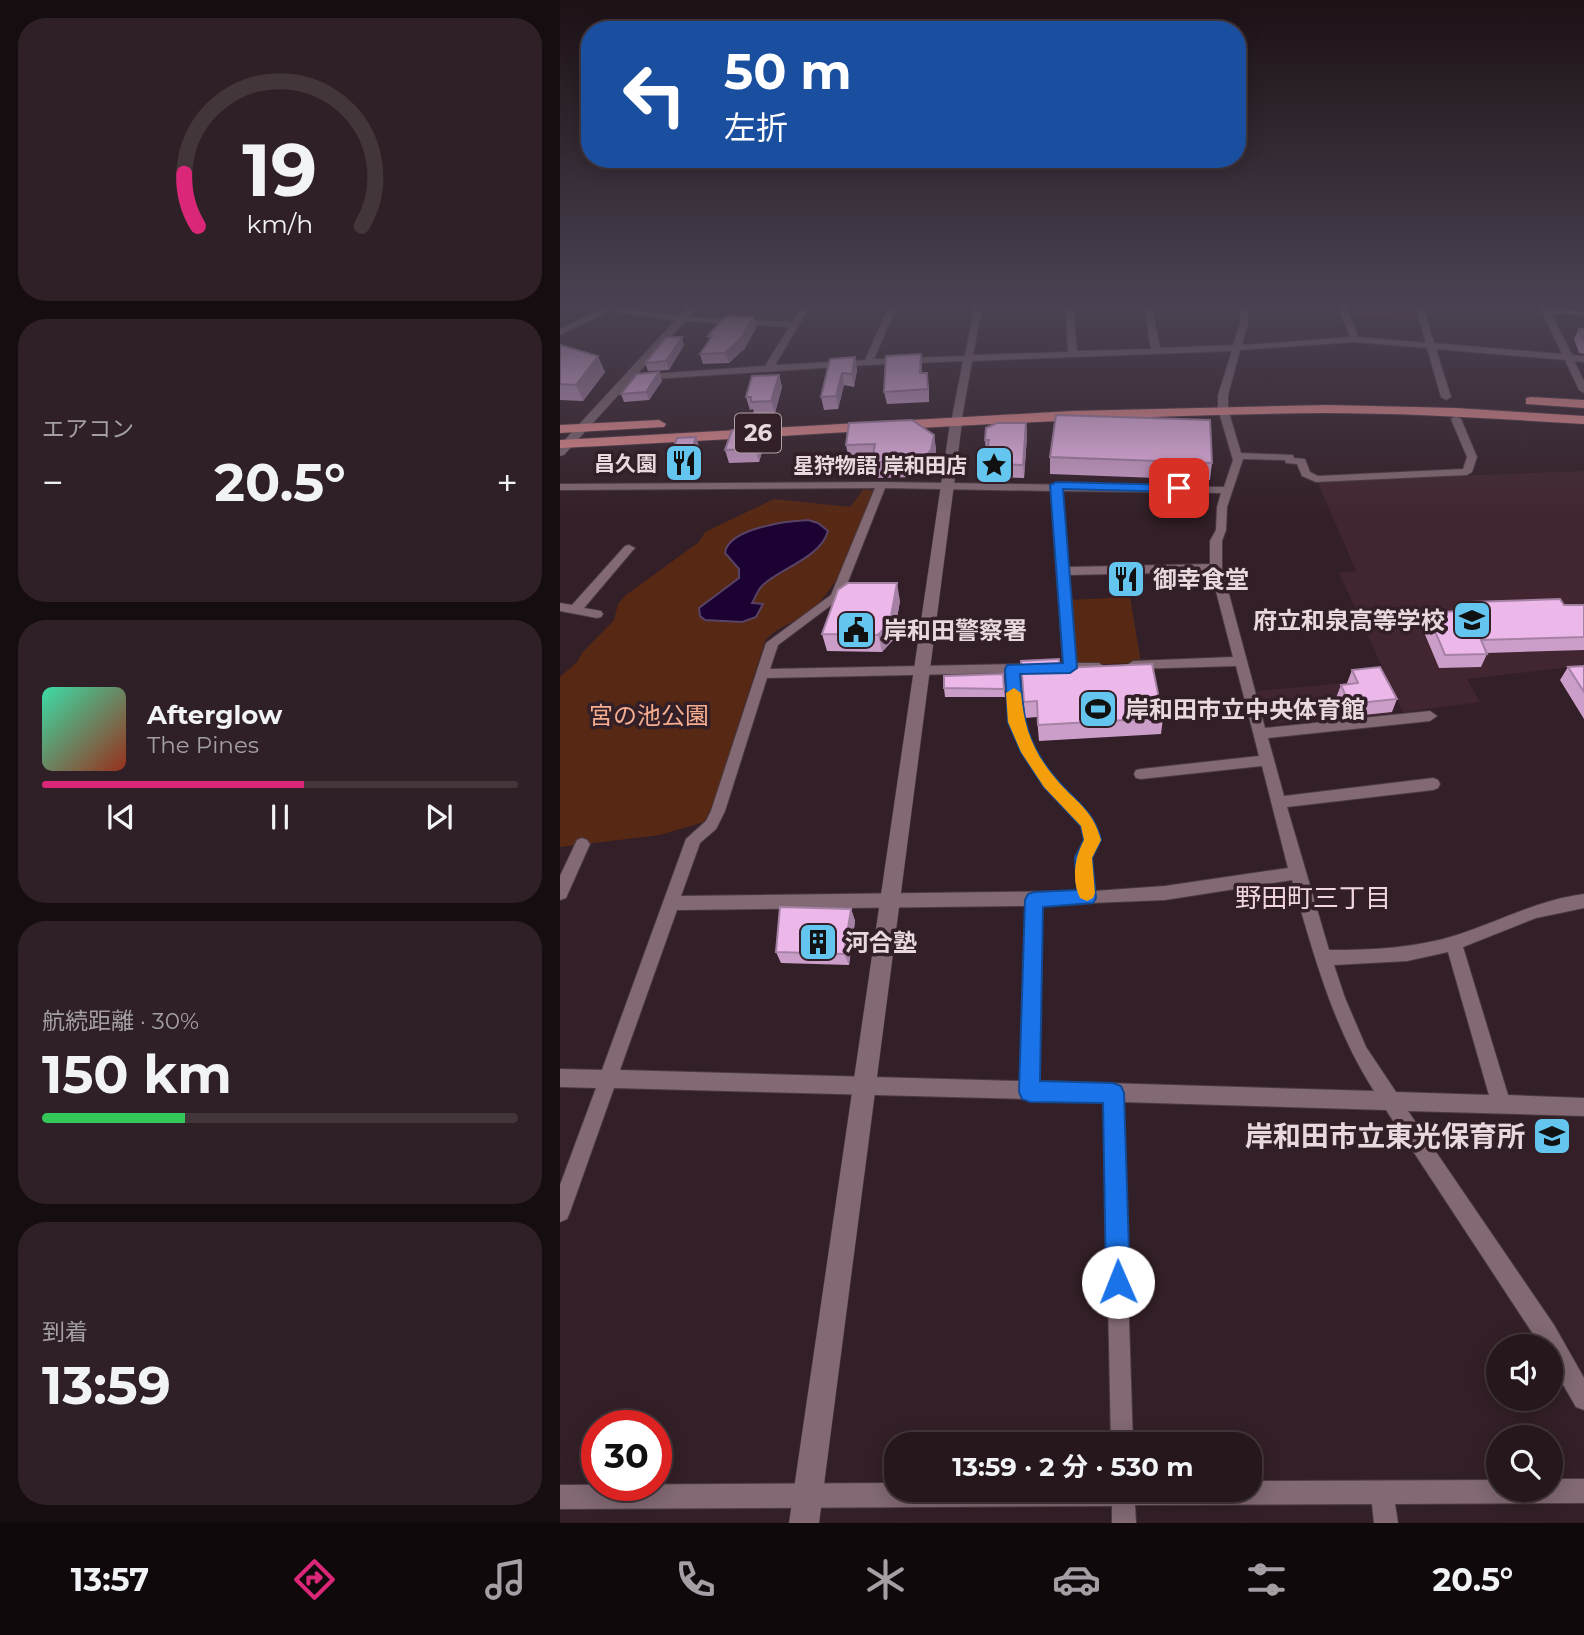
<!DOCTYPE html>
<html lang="ja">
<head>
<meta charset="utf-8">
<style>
  body { margin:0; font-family:Montserrat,"Noto Sans JP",sans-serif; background:#2e2026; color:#f1f3f6; height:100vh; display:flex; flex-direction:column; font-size:26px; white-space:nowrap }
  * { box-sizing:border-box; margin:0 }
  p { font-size:23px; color:#a49fa4 }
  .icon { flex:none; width:38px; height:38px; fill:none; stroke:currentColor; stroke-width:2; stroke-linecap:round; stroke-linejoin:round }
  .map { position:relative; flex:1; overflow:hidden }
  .side { display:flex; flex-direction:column; gap:18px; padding:18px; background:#150d10; width:560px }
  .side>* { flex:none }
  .hud { position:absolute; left:21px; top:21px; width:665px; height:147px; border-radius:28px; box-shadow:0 4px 18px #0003,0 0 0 2px #42363b; background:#1a4fa0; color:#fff; overflow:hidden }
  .fabs { position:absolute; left:926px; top:1334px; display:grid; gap:14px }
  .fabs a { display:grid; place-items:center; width:77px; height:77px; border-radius:50%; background:#26171d; box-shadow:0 4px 18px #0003,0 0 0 2px #42363b; font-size:35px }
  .speed { position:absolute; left:21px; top:1410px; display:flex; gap:14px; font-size:35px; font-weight:700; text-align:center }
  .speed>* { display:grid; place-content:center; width:91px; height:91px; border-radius:50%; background:#26171d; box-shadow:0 4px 18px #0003,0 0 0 2px #42363b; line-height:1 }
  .speed .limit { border:10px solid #d22; background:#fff; color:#111 }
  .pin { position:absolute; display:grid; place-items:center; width:60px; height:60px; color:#fff; margin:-30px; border-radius:14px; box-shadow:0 4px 10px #0006 }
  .me { position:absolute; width:77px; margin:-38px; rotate:359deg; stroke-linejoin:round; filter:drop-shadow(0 0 5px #0008) }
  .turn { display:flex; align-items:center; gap:24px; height:147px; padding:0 28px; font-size:32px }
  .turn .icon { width:91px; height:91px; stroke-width:2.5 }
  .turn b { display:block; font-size:49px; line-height:60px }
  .big { font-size:52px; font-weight:700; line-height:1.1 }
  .side .tile { flex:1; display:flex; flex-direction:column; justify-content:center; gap:10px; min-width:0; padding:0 24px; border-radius:28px; background:#2e2026 }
  .side .dial { align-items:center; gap:0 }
  .dial svg { height:182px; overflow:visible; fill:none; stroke:#42363b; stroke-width:7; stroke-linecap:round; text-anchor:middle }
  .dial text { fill:#f1f3f6; stroke:none }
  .song { display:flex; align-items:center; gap:21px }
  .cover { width:84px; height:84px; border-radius:10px; background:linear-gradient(135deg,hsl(160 70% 55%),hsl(10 70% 35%)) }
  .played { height:7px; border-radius:4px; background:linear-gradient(90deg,#db2777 55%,#42363b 55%) }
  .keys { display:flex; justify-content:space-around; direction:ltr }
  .heat { display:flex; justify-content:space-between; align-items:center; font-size:38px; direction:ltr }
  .charge { height:10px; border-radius:5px; background:linear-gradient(90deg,#34c759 30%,#42363b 0) }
  .trip { position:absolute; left:324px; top:1432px; width:378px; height:70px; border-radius:28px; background:#26171d; box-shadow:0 4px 18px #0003,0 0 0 2px #42363b; font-weight:700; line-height:70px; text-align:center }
  .tabs { display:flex; height:112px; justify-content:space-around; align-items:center; background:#0f090c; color:#a49fa4 }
  .tabs .icon { width:49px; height:49px }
  .tabs .current { color:#db2777 }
  .tabs b { font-size:32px; color:#f1f3f6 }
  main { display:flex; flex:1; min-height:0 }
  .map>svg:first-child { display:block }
  .built { fill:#412631 }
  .green { fill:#572915 }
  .water { fill:#1b0232; stroke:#584266; stroke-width:2 }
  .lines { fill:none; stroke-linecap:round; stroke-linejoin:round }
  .stream { stroke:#584266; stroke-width:3.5 }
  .street-casing { stroke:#4b3a42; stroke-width:2 }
  .secondary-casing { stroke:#4b3a42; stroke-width:1 }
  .highway-casing { stroke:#4b3a42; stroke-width:2 }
  .street { fill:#826973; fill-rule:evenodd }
  .secondary { fill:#826973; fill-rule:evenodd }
  .highway { fill:#e68c8e; fill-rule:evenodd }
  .wall { fill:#cb9ec9 }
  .shaded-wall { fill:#a581a4 }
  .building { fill:#ecb8ea; stroke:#a581a4; stroke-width:2 }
  .route { fill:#1a73e8; stroke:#114b97; stroke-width:2 }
  .slow { fill:#f59e0b }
  .labels { text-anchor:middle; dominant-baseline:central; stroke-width:7; stroke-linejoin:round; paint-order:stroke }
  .far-poi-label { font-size:21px; font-weight:bold; fill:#e8d9df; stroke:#331f27; text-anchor:end }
  .shield { fill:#331f27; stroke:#b2a1a8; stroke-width:2 }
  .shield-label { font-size:23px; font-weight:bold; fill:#e8d9df }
  .poi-label { font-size:24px; font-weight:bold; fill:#e8d9df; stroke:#331f27; text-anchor:start }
  .park-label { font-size:24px; fill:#f6ad90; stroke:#331f27 }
  .neighbourhood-label { font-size:26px; fill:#f1d5df; stroke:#331f27 }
  .near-poi-label { font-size:28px; font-weight:bold; fill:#e8d9df; stroke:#331f27; text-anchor:end }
</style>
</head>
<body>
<main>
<section class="side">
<div class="tile dial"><svg viewBox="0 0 100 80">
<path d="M14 69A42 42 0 1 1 86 69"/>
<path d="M14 69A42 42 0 0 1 8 46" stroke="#db2777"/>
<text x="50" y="56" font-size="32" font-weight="700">19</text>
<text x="50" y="72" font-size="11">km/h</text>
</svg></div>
<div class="tile"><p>エアコン</p>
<div class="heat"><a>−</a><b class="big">20.5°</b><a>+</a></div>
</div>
<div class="tile">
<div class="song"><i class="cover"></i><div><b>Afterglow</b><p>The Pines</p></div></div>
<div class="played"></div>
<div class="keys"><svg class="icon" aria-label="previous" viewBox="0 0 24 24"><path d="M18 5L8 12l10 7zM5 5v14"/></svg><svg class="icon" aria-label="pause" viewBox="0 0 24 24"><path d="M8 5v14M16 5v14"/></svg><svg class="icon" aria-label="next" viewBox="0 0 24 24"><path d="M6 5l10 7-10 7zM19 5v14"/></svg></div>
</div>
<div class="tile"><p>航続距離 · 30%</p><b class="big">150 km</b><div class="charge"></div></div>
<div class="tile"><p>到着</p><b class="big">13:59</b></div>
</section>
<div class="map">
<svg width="1024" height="1523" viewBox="0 0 1024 1523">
  <rect width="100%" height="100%" fill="#331f27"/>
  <path class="built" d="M1024,471V670L1021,666L907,679L920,702L843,712L779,573L796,571L757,481Z
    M819,680L833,714L709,724L697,691Z"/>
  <path class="green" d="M785,303H854L859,320L789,316Z
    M304,489L313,491C298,532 284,583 250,611C236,623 217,626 205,641L152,807L144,822L100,835L0,847V677L17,662L22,653L54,620L58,604L66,595L139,542L145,532L214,499L290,507Z
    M570,597L581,663L514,665L508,600Z"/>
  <path class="water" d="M248,520L258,523L268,531C261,557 222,568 204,584C198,588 196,597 192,603L203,604L196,617L182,622L145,620L140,616L139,608L179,578V569L165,553C168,528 228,521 248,520Z"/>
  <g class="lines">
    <path class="stream" d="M53,306L59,303"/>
    <defs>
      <path id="street" d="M4,303L51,305L55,307L123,317L232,322L244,303H252L215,365L305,360L330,303H338L314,359L405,356L415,303H423L413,355L508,352L505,303H513L517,351L591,349L583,303H591L600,348L673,345L680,323L681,303H689L688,323L682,345L790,337L777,303H785L798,337L866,343L854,303H862L874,343L1002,354L978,303H986L988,308L1024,311V315L991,313L1012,355L1024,356V362L1014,361L1024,381V393L1019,390L1005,360L876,349L891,397L886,400L881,397L867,348L795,342L680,350L668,395V409L681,453L733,455L734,458L745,459L750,472L758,476L903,469L907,457L891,419L896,416L901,419L917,457L912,472L907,475L756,482L742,476L737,464L726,463L725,460L683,459L667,507L666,530L662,541V568L705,728L870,711L877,716L870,721L708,738L724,796L873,778L878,780L880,784L878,788L873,790L727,807L769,950C812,950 856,948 897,935C940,921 978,900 1024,894V908L976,918L903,947L948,1095L1024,1098V1116L848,1111L994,1325L1024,1378V1410L1016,1407L990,1362V1346H981L826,1110L562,1102L573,1444H551L544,1101L54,1088L10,1212L7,1219L0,1222V1185L36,1088L0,1087V1069L42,1070L126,839L146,821L151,811L206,643L271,595L315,488L0,490V484L321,482L664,487L673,460L658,409V395L672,351L412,361L401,423L396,426L391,423L403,361L308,365L80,380L75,377L77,375L205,366L229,327L123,321L49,311L0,335V329L39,310ZM325,488L491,491L503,663L210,669L218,645L282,597ZM502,491L661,493L657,507L656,530L650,541V564L508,567ZM651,572L673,657L573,661L567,665L573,669L676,666L699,756L581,769L576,770L574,774L576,778L581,779L702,766L728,868L605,886L534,891L531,857L540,840L533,819L494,779L475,750L463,722L459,673L539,671L545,667L539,663H516L509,575ZM446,673L449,722L462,752L484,787L521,826L524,840L515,857L519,891L121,896L140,843L156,829L165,811L207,678ZM732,880C754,955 772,1025 814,1091L479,1081L482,905L605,900ZM466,906L461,1081L60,1070L117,910ZM888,952L929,1095L836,1092L806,1047L785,998L774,965L847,961Z
        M69,545L75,548L73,550L24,608L41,611L43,614L41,617L37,618L0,611V603L12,605L65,546Z
        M22,838L27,840L30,844L6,898L0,900V876L17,840Z
        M990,1479H1024V1503L835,1504L838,1523H814L812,1504L575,1505L576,1523H552V1506L0,1509V1485L336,1483V1489H690V1481L938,1480V1489H990Z"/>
      <path id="secondary" d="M131,303H142L4,455L0,456V445Z
        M396,419L402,423L259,1523H229L390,423Z"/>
      <path id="highway" d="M971,397L1024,400V408L966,404V398Z
        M768,405L896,408L1024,416V424C938,419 852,413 765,413C510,415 255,436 0,448V440L512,411Z
        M99,420L106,424L104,427L0,433V425Z"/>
    </defs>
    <use href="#street" class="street-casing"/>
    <use href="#secondary" class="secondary-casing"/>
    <use href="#highway" class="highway-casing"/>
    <use href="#street" class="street"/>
    <use href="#secondary" class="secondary"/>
    <use href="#highway" class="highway"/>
  </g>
  <path class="wall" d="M193,317L196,328L185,348L169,363L143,364L140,354L150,340L148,336Z
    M1019,329H1024V354L1019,353L1014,339Z
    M0,345L45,372L23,401L0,400Z
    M124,345L109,370L88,371L85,363Z
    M361,354L362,373L369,385V402L327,404L324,392Z
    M295,357L297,370L294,387L284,385L278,409L264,410L261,397Z
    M99,372L102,381L89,400L64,402L61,394Z
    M219,375L222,387L215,413L194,414L193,409L190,410L186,397Z
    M466,423L467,436L464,478L427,477L425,464L427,453H426L425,440Z
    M202,430L205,442L199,462L169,463L165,450Z
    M374,435L376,450L373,466L366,474H356V477L315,478L312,462V459L289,460L286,445Z
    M139,446L131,472L112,469L109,461Z
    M490,457L652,463L650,480L490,474Z
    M340,601L333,640L322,652L267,651L262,634Z
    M911,602L1004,605H1024V650L927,653V654L921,667L879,668L861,625L867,612L907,611Z
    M461,661L500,668L603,718L601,734L479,741L477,717L465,718Z
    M1024,666V719L1000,680L1008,667Z
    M792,670L837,699L832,712L785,717L776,698L781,685L788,684L787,683Z
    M443,674L445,697H385L384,688Z
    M291,909L295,921L289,965L221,963L216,952Z"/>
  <path class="shaded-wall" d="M193,317L196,328L185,348L169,363L165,353Z
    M122,337L124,345L109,370L106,361Z
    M361,354L362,366V385L360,373Z
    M38,356L45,372L23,401L16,385Z
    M295,357L297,370L294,387L292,374Z
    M99,372L102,381L89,400L86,392Z
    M282,373L284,385L278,409L276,396Z
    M219,375L222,387L215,413L211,401Z
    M466,423L467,436L464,478L463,465Z
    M202,430L205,442L199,462L195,449Z
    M374,435L376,450L373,466L366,474L364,458Z
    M136,437L139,446L131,472L128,463Z
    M337,583L340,601L333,640L322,652L318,635Z
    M291,909L295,921L289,965L284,954Z"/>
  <path class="building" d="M165,316L193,317L182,337L165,353L140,354L152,336H148Z
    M1019,329H1024V342Z
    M106,337H122L106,361L85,363Z
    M0,345L38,356L16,385L0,384Z
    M361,354L360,373H367L368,389L324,392L326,356Z
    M295,357L292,374L282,373L276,396L261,397L270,359Z
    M99,372L86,392L61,394L77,374Z
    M219,375L211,401L191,402V397H186L192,376Z
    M496,415L650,420L652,463L490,457Z
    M352,420L374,435L371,450L364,458H354L353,461L312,462L315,444L286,445L289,423Z
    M437,423H466L463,465L425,464L429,440H425L426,428Z
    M172,430H202L195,449L165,450Z
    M136,437L128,463L109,461L117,438Z
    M288,583H337L330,622L318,635L262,634L278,590Z
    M1000,599L1004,605H1024V637L921,640L927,654L885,655L867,612L915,611L911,602Z
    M499,659L500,668L592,664L603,718L478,725L477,701L464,702L461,661Z
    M1024,666V692L1008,667Z
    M820,667L837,699L789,704L781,685L798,683L792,670Z
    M443,674L444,689L384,688V676Z
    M220,907L291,909L284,954L216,952Z"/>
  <linearGradient id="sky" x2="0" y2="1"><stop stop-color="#1c1115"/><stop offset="0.59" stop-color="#4a4252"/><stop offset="1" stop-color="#4a4252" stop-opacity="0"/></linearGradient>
  <rect width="1024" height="516" fill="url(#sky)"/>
  <path class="route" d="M496,482L619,485L625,488L619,492L503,489L517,668L510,673L460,674C463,718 466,744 497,780C515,801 534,811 541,840L532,858L536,898L533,903L483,907L480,1081L553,1083L561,1086L564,1093L570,1282L566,1290L558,1294L550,1290L546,1282L543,1103L470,1102L462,1099L459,1092L465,900L468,894L474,892L517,890L515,858L524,840L521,826L484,787L461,752L448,722L445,669L447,665L503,663L490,485Z"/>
  <path class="slow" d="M454,688L461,693C464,728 473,752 496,779C515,802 533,809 541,840L532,858L535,893L533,898L527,901L520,898C511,879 515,857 524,840L521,826L484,787L461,752L448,722L446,693Z"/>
  <defs>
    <symbol id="restaurant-square" viewBox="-11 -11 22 22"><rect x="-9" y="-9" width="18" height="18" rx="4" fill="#64c5ee" stroke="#331f27"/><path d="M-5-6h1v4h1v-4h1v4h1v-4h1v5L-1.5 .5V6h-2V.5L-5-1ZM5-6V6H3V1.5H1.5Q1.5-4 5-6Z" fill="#111"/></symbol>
    <symbol id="sight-square" viewBox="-11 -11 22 22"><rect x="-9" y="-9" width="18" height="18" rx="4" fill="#64c5ee" stroke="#331f27"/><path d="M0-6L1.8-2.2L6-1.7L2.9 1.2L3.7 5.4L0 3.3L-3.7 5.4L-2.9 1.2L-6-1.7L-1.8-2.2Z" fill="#111"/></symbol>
    <symbol id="school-square" viewBox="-11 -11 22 22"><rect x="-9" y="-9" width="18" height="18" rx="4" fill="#64c5ee" stroke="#331f27"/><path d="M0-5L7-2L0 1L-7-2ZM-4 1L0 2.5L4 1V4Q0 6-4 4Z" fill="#111"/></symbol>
    <symbol id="civic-square" viewBox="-11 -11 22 22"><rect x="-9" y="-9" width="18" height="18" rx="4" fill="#64c5ee" stroke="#331f27"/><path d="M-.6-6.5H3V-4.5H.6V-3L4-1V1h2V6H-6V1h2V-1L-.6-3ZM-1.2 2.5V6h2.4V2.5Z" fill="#111"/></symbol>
    <symbol id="stadium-square" viewBox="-11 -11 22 22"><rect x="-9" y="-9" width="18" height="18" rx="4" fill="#64c5ee" stroke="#331f27"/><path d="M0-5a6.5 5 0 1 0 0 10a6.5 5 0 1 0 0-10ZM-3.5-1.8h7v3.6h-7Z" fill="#111"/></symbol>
    <symbol id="building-square" viewBox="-11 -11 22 22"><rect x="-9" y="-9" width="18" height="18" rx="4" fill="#64c5ee" stroke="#331f27"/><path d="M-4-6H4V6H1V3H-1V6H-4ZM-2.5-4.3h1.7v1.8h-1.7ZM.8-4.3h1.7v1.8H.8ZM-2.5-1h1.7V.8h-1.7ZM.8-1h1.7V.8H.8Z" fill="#111"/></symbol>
  </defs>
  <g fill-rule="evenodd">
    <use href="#restaurant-square" x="102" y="441" width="44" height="44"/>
    <use href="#sight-square" x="412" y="443" width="44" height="44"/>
    <use href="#restaurant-square" x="544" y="557" width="44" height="44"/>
    <use href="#school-square" x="890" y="598" width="44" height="44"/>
    <use href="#civic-square" x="274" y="608" width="44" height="44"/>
    <use href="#stadium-square" x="516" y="687" width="44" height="44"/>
    <use href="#building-square" x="236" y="920" width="44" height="44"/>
    <use href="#school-square" x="970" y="1114" width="44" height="44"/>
  </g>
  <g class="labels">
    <g class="far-poi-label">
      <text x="97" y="463">昌久園</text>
      <text x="407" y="465">星狩物語 岸和田店</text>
    </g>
    <rect class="shield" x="175" y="413.5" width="46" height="39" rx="5"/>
    <g class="shield-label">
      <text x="198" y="433">26</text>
    </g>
    <g class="poi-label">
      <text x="593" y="579">御幸食堂</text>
      <text x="885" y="620" text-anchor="end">府立和泉高等学校</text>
      <text x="323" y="630">岸和田警察署</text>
      <text x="565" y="709">岸和田市立中央体育館</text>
      <text x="285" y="942">河合塾</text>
    </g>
    <g class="park-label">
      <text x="89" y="715">宮の池公園</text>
    </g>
    <g class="neighbourhood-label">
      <text x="753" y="898">野田町三丁目</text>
    </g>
    <g class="near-poi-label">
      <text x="965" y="1136">岸和田市立東光保育所</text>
    </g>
  </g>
</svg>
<div class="fabs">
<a><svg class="icon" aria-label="sound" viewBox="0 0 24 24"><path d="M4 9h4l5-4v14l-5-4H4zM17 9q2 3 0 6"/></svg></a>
<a><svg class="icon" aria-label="search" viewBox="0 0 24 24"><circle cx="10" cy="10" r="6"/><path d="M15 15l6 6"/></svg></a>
</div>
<div class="speed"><div class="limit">30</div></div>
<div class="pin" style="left:619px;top:488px;background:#d93025"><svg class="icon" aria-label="arrive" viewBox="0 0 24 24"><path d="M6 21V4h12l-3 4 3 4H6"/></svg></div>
<svg class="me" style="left:558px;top:1282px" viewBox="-20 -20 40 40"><circle r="19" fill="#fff"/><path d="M0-13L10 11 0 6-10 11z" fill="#1a73e8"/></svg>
<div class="trip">13:59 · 2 分 · 530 m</div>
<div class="hud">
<div class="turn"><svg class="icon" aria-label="left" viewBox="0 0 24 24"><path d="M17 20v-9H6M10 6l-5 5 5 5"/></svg><div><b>50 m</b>左折</div></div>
</div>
</div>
</main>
<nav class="tabs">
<b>13:57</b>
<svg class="icon current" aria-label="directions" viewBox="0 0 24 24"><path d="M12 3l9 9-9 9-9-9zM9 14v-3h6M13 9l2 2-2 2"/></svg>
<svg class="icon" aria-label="music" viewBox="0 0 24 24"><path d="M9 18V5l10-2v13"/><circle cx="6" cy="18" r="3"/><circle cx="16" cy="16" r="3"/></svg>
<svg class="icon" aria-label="phone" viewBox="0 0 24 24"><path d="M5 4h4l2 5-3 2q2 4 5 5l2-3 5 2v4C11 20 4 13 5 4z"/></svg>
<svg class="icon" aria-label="climate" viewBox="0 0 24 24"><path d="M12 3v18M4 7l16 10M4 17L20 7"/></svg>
<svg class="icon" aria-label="car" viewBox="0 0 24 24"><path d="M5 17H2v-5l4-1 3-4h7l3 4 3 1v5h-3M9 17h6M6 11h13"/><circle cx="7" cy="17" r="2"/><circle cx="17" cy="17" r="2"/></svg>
<svg class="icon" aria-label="filters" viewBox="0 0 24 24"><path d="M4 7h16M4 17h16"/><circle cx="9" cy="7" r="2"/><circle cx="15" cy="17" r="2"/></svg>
<b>20.5°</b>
</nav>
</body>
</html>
